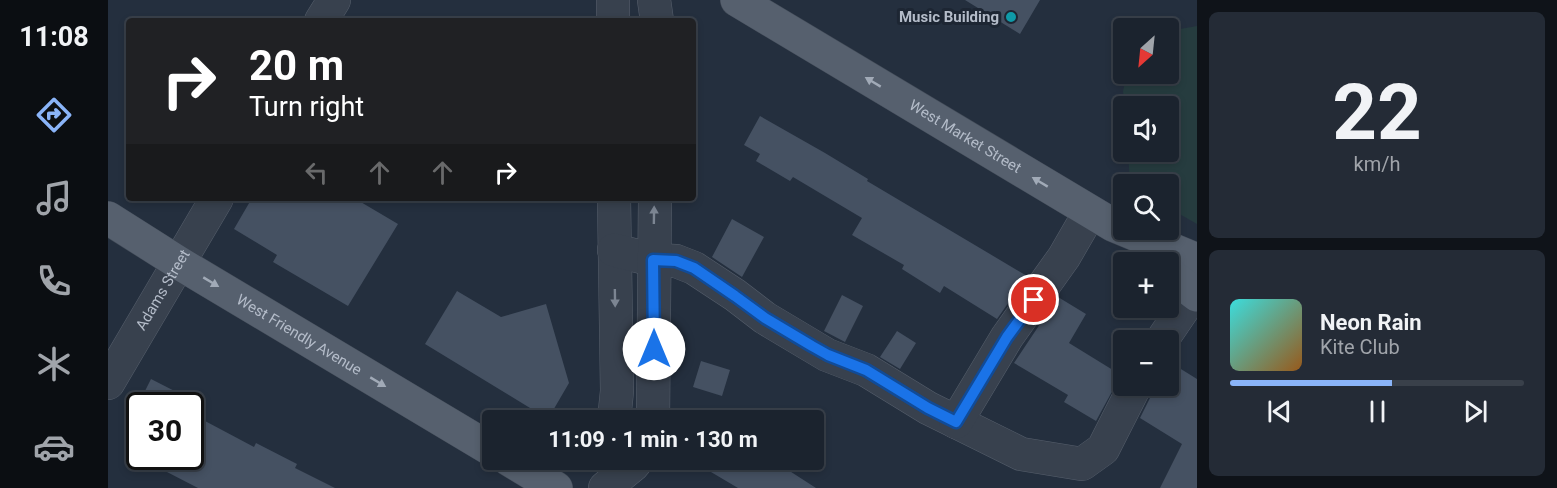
<!DOCTYPE html>
<html lang="en">
<head>
<meta charset="utf-8">
<style>
  body { margin:0; font-family:Roboto,sans-serif; background:#242b36; color:#f1f3f6; height:100vh; display:flex; flex-direction:column; font-size:22px; white-space:nowrap }
  * { box-sizing:border-box; margin:0 }
  p { font-size:20px; color:#a0a4aa }
  .icon { flex:none; width:33px; height:33px; fill:none; stroke:currentColor; stroke-width:2; stroke-linecap:round; stroke-linejoin:round }
  .map { position:relative; flex:1; overflow:hidden }
  .sheet { display:flex; flex-direction:column; gap:12px; padding:12px; background:#0f1319; width:360px }
  .sheet>* { flex:none }
  .hud { position:absolute; left:18px; top:18px; width:570px; height:183px; border-radius:6px; box-shadow:0 3px 9px #0003,0 0 0 2px #39404a; background:#202124; color:#fff; overflow:hidden }
  .needle { width:39px; rotate:207deg }
  .fabs { position:absolute; left:1005px; top:18px; display:grid; gap:12px }
  .fabs a { display:grid; place-items:center; width:66px; height:66px; border-radius:6px; background:#1b232e; box-shadow:0 3px 9px #0003,0 0 0 2px #39404a; font-size:30px }
  .speed { position:absolute; left:18px; top:392px; display:flex; gap:12px; font-size:30px; font-weight:700; text-align:center }
  .speed>* { display:grid; place-content:center; width:78px; height:78px; border-radius:50%; background:#1b232e; box-shadow:0 3px 9px #0003,0 0 0 2px #39404a; line-height:1 }
  .speed .limit { border:3px solid #111; border-radius:9px; background:#fff; color:#111 }
  .pin { position:absolute; display:grid; place-items:center; width:51px; height:51px; color:#fff; margin:-26px; border:3px solid #fff; border-radius:50%; box-shadow:0 2px 6px #0007 }
  .me { position:absolute; width:66px; margin:-33px; rotate:0deg; stroke-linejoin:round; filter:drop-shadow(0 0 4px #0008) }
  .turn { display:flex; align-items:center; gap:21px; height:126px; padding:0 24px; font-size:27px }
  .turn .icon { width:78px; height:78px; stroke-width:2.5 }
  .turn b { display:block; font-size:42px; line-height:51px }
  .lanes { display:flex; align-items:center; height:57px; padding:0 24px; background:#0003; justify-content:center; gap:30px; direction:ltr }
  .lanes .off { opacity:.35 }
  .sheet .card { flex:1; display:flex; flex-direction:column; justify-content:center; gap:9px; min-width:0; padding:0 21px; border-radius:9px; background:#242b36 }
  .sheet .dial { align-items:center; gap:0 }
  .dial b { font-size:78px; line-height:1 }
  .song { display:flex; align-items:center; gap:18px }
  .cover { width:72px; height:72px; border-radius:9px; background:linear-gradient(135deg,hsl(180 70% 55%),hsl(30 70% 35%)) }
  .played { height:6px; border-radius:3px; background:linear-gradient(90deg,#8ab4f8 55%,#39404a 55%) }
  .keys { display:flex; justify-content:space-around; direction:ltr }
  .trip { position:absolute; left:374px; top:410px; width:342px; height:60px; border-radius:6px; background:#1b232e; box-shadow:0 3px 9px #0003,0 0 0 2px #39404a; font-weight:700; line-height:60px; text-align:center }
  main { display:flex; flex:1; min-height:0 }
  .tab-bar { display:flex; flex-direction:column; width:108px; justify-content:space-around; align-items:center; background:#0b0e12; color:#a0a4aa }
  .tab-bar .icon { width:42px; height:42px }
  .tab-bar .selected { color:#8ab4f8 }
  .tab-bar b { font-size:27px; color:#f1f3f6 }
  .map>svg:first-child { display:block }
  .green { fill:#263c3f }
  .building { fill:#455162 }
  .lines { fill:none; stroke-linecap:round; stroke-linejoin:round }
  .minor-casing { stroke:#565f6c; stroke-width:34 }
  .major-casing { stroke:#414a57; stroke-width:34 }
  .minor { stroke:#38414e; stroke-width:33 }
  .major { stroke:#56606e; stroke-width:33 }
  .oneway { fill:#a1aab7 }
  .oneway2 { fill:#7c8592 }
  .route-casing { stroke:#114b97; stroke-width:15 }
  .route { stroke:#1a73e8; stroke-width:10 }
  .culture-dot { fill:#0f9aa8; stroke:#1d2633; stroke-width:2 }
  .labels { text-anchor:middle; dominant-baseline:central; stroke-width:6; stroke-linejoin:round; paint-order:stroke }
  .poi-label { font-size:15px; font-weight:bold; fill:#b4bcc9; stroke:#1d2633; text-anchor:end }
  .street-label { font-size:15px; fill:#b4bcc9; stroke:#1d2633 }
</style>
</head>
<body>
<main>
<nav class="tab-bar">
<b>11:08</b>
<svg class="icon selected" aria-label="directions" viewBox="0 0 24 24"><path d="M12 3l9 9-9 9-9-9zM9 14v-3h6M13 9l2 2-2 2"/></svg>
<svg class="icon" aria-label="music" viewBox="0 0 24 24"><path d="M9 18V5l10-2v13"/><circle cx="6" cy="18" r="3"/><circle cx="16" cy="16" r="3"/></svg>
<svg class="icon" aria-label="phone" viewBox="0 0 24 24"><path d="M5 4h4l2 5-3 2q2 4 5 5l2-3 5 2v4C11 20 4 13 5 4z"/></svg>
<svg class="icon" aria-label="climate" viewBox="0 0 24 24"><path d="M12 3v18M4 7l16 10M4 17L20 7"/></svg>
<svg class="icon" aria-label="car" viewBox="0 0 24 24"><path d="M5 17H2v-5l4-1 3-4h7l3 4 3 1v5h-3M9 17h6M6 11h13"/><circle cx="7" cy="17" r="2"/><circle cx="17" cy="17" r="2"/></svg>
</nav>
<div class="map">
<svg width="1089" height="488" viewBox="0 0 1089 488">
  <rect width="100%" height="100%" fill="#242f3e"/>
  <path class="green" d="M1089,26V224L1061,208L1060,184H1022L1020,152H1060V106H1017L1015,91L1019,74H1060L1061,31Z"/>
  <path class="building" d="M857,0H932L912,34Z
    M652,116L717,153L760,179L759,181L919,276L889,319L836,286L832,293L794,269L796,265L744,235L754,218L685,177L682,181L648,161L652,154L636,145Z
    M144,198H246L290,224L240,306L165,262L169,255L126,229Z
    M624,219L656,237L634,277L604,257Z
    M349,291L393,317L438,304L461,383L440,419L317,344Z
    M734,295L755,306L737,342L716,331Z
    M950,297L978,314L961,343L1013,375L988,421L956,402L960,395L906,363Z
    M789,331L808,343L792,369L772,357Z
    M593,361L622,370L614,396L585,387Z
    M1060,361L1089,379V488H1052L1074,444L1032,418L1044,394L1046,386H1060Z
    M43,379L94,405H30Z
    M82,413L146,447L148,443L189,464L187,468L227,488H90L59,472L68,456H82Z
    M581,459H663L708,488H630Z"/>
  <g class="lines">
    <defs>
      <g id="minor">
        <path d="M505,0V21"/>
        <path d="M546,0L549,21"/>
        <path d="M213,21L226,0"/>
        <path d="M506,198L509,391L506,420"/>
        <path d="M506,250L545,260L568,261L586,268L627,295L657,318L719,355L758,370L820,408L913,454L974,464L995,449L1027,386"/>
        <path d="M1054,340L1086,293"/>
        <path id="s1" d="M0,383L109,198"/>
        <path d="M545,420L547,198"/>
        <path d="M848,422L899,337L956,257L982,212"/>
        <path d="M497,488L525,465L530,459"/>
      </g>
      <g id="major">
        <path id="s2" d="M629,0L1005,225L1089,260"/>
        <path id="s3" d="M0,218L71,263L384,450"/>
        <path d="M1060,273L1089,295"/>
        <path d="M400,459L448,488"/>
      </g>
    </defs>
    <use href="#minor" class="minor-casing"/>
    <use href="#major" class="major-casing"/>
    <use href="#minor" class="minor"/>
    <use href="#major" class="major"/>
  </g>
  <defs><path id="oneway-solid" d="M-6-.8H1V-3.2L6.5 0L1 3.2V.8H-6Z" transform="scale(1.5)"/></defs>
  <g class="oneway">
    <use href="#oneway-solid" transform="translate(765 82) rotate(-149)"/>
    <use href="#oneway-solid" transform="translate(932 182) rotate(-149)"/>
    <use href="#oneway-solid" transform="translate(103 282) rotate(31)"/>
    <use href="#oneway-solid" transform="translate(270 382) rotate(31)"/>
  </g>
  <g class="oneway2">
    <use href="#oneway-solid" transform="translate(546 215) rotate(-89)"/>
    <use href="#oneway-solid" transform="translate(507 298) rotate(89)"/>
  </g>
  <g class="lines">
    <defs>
      <path id="route" d="M546,349L545,260L568,261L586,268L627,296L657,318L704,346L720,355L758,370L820,408L848,422L899,337L926,300"/>
    </defs>
    <use href="#route" class="route-casing"/>
    <use href="#route" class="route"/>
  </g>
  <circle class="culture-dot" cx="903" cy="17" r="6"/>
  <g class="labels">
    <g class="poi-label">
      <text x="891" y="17">Music Building</text>
    </g>
    <g class="street-label">
      <text stroke="none"><textPath href="#s2" startOffset="266">West Market Street</textPath></text>
      <text stroke="none"><textPath href="#s1" startOffset="108">Adams Street</textPath></text>
      <text stroke="none"><textPath href="#s3" startOffset="224">West Friendly Avenue</textPath></text>
    </g>
  </g>
</svg>
<div class="fabs">
<a><svg class="needle" viewBox="-14 -14 28 28"><path d="M0-13l5 13h-10z" fill="#e53935"/><path d="M0 13l5-13h-10z" fill="#a0a4aa"/></svg></a>
<a><svg class="icon" aria-label="sound" viewBox="0 0 24 24"><path d="M4 9h4l5-4v14l-5-4H4zM17 9q2 3 0 6"/></svg></a>
<a><svg class="icon" aria-label="search" viewBox="0 0 24 24"><circle cx="10" cy="10" r="6"/><path d="M15 15l6 6"/></svg></a>
<a>+</a>
<a>−</a>
</div>
<div class="speed"><div class="limit">30</div></div>
<div class="pin" style="left:926px;top:300px;background:#d93025"><svg class="icon" aria-label="arrive" viewBox="0 0 24 24"><path d="M6 21V4h12l-3 4 3 4H6"/></svg></div>
<svg class="me" style="left:546px;top:349px" viewBox="-20 -20 40 40"><circle r="19" fill="#fff"/><path d="M0-13L10 11 0 6-10 11z" fill="#1a73e8"/></svg>
<div class="trip">11:09 · 1 min · 130 m</div>
<div class="hud">
<div class="turn"><svg class="icon" aria-label="right" viewBox="0 0 24 24"><path d="M7 20v-9h11M14 6l5 5-5 5"/></svg><div><b>20 m</b>Turn right</div></div>
<div class="lanes"><svg class="icon off" aria-label="left" viewBox="0 0 24 24"><path d="M17 20v-9H6M10 6l-5 5 5 5"/></svg><svg class="icon off" aria-label="ahead" viewBox="0 0 24 24"><path d="M12 20V5M6 11l6-6 6 6"/></svg><svg class="icon off" aria-label="ahead" viewBox="0 0 24 24"><path d="M12 20V5M6 11l6-6 6 6"/></svg><svg class="icon" aria-label="right" viewBox="0 0 24 24"><path d="M7 20v-9h11M14 6l5 5-5 5"/></svg></div>
</div>
</div>
<section class="sheet">
<div class="card dial"><b>22</b><p>km/h</p></div>
<div class="card">
<div class="song"><i class="cover"></i><div><b>Neon Rain</b><p>Kite Club</p></div></div>
<div class="played"></div>
<div class="keys"><svg class="icon" aria-label="previous" viewBox="0 0 24 24"><path d="M18 5L8 12l10 7zM5 5v14"/></svg><svg class="icon" aria-label="pause" viewBox="0 0 24 24"><path d="M8 5v14M16 5v14"/></svg><svg class="icon" aria-label="next" viewBox="0 0 24 24"><path d="M6 5l10 7-10 7zM19 5v14"/></svg></div>
</div>
</section>
</main>
</body>
</html>
